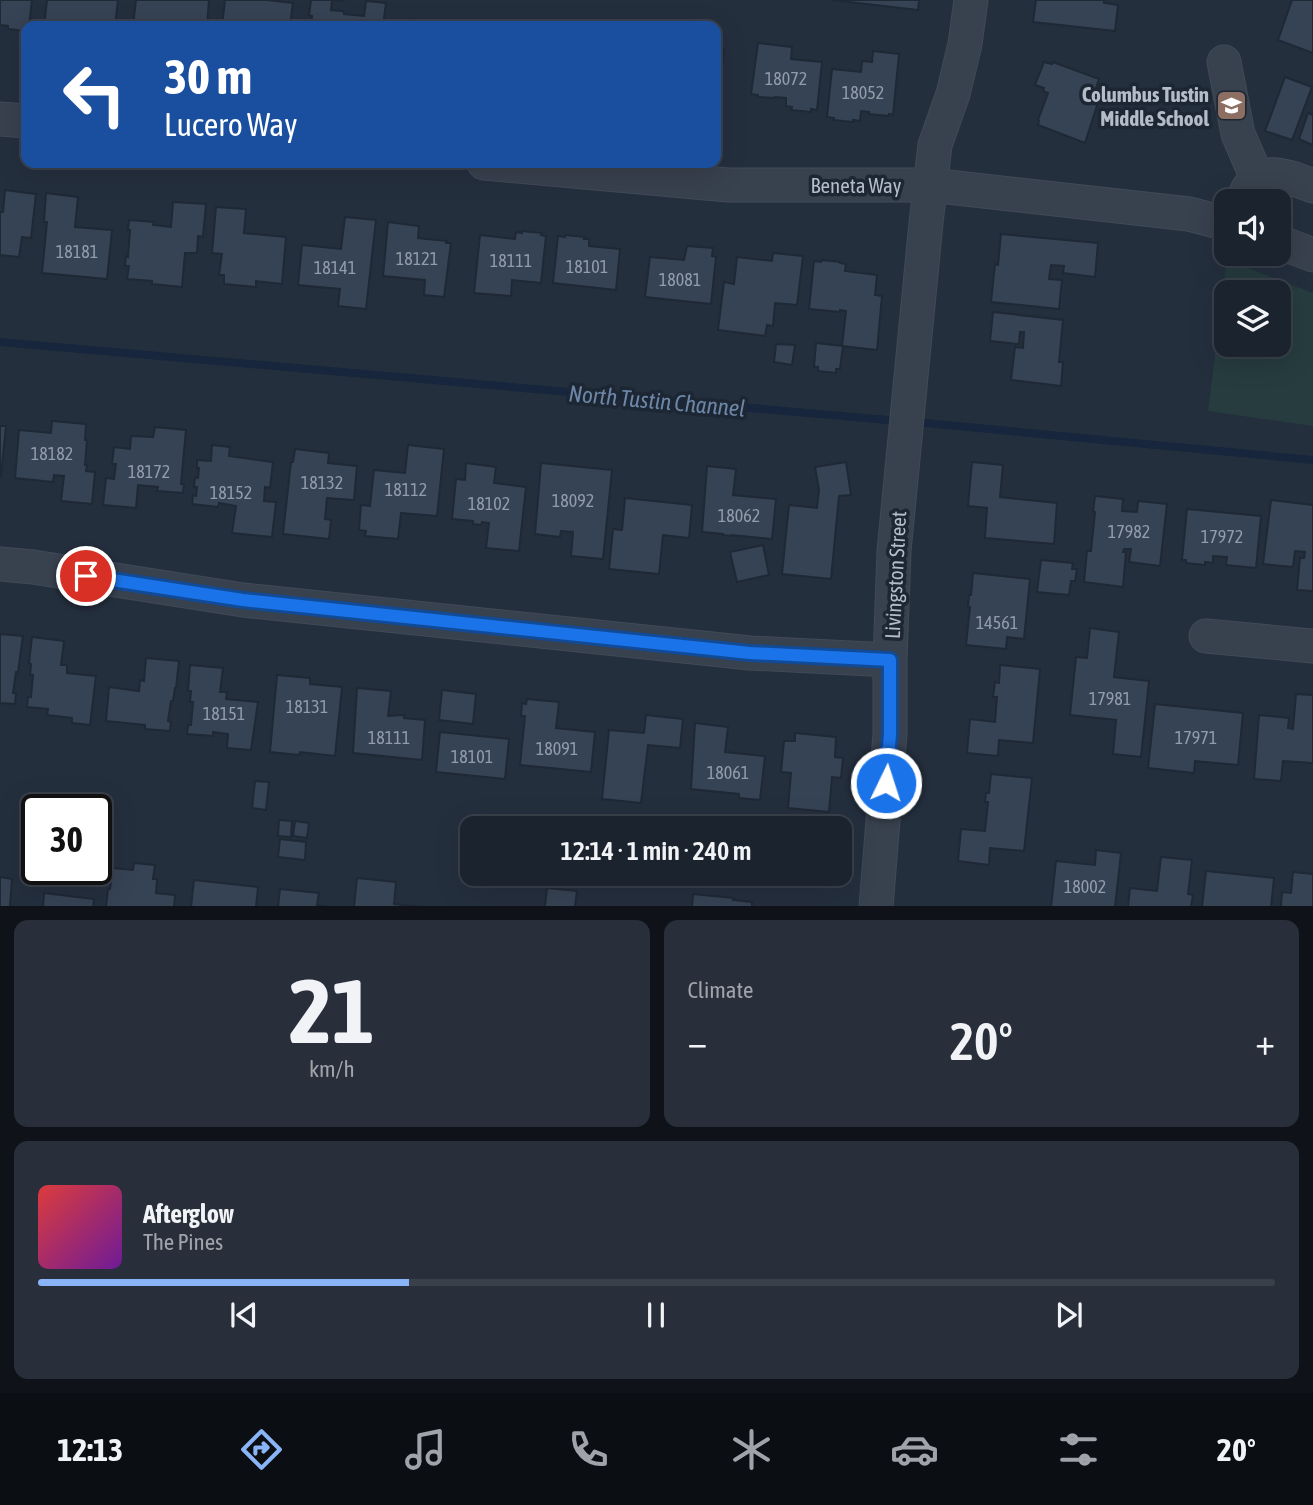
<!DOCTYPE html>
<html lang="en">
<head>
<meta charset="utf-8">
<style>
  body { margin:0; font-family:"Asap Condensed",sans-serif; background:#282f3a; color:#f1f3f6; height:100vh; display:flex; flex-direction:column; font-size:26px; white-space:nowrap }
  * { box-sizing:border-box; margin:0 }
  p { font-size:23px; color:#a0a4aa }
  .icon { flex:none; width:38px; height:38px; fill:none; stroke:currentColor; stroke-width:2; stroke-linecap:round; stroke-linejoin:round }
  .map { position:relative; height:906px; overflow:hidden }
  .sheet { display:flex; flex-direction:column; gap:14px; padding:14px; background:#0f1319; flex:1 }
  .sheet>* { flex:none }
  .top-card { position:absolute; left:21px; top:21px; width:700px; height:147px; border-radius:14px; box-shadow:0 7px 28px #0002,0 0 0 2px #39404a; background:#1a4fa0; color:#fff; overflow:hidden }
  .buttons { position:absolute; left:1214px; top:189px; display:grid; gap:14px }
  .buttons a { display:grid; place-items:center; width:77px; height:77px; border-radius:14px; background:#1b232e; box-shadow:0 7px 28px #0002,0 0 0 2px #39404a; font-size:35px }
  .speed { position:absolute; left:21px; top:794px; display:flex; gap:14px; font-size:35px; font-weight:700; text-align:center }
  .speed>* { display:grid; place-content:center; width:91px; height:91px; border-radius:50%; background:#1b232e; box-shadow:0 7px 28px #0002,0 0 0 2px #39404a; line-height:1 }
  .speed .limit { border:4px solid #111; border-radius:10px; background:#fff; color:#111 }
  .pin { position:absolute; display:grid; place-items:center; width:60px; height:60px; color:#fff; margin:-30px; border:4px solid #fff; border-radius:50%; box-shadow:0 2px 7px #0007 }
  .me { position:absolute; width:77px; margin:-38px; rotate:4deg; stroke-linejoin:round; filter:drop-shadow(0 0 5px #0008) }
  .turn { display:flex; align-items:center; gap:24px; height:147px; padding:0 28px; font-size:32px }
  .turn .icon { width:91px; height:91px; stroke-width:2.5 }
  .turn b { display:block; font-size:49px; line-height:60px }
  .big { font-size:52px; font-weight:600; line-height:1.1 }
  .sheet .widget { flex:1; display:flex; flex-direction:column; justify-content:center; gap:10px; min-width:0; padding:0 24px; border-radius:14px; background:#282f3a }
  .sheet .dial { align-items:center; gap:0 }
  .dial b { font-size:91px; line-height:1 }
  .song { display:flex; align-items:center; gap:21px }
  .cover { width:84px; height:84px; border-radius:10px; background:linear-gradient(135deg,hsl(0 70% 55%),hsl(280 70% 35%)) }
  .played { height:7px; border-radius:4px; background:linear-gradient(90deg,#8ab4f8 30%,#39404a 30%) }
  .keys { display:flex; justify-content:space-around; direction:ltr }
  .heat { display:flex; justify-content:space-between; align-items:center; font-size:38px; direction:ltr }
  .sheet .tiles { flex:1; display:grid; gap:14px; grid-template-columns:1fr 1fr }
  .widget:last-child { grid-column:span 2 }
  .trip { position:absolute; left:460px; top:816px; width:392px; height:70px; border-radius:14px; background:#1b232e; box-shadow:0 7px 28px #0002,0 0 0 2px #39404a; font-weight:600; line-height:70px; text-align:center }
  .tab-bar { display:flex; height:112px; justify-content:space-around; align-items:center; background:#0b0e12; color:#a0a4aa }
  .tab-bar .icon { width:49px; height:49px }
  .tab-bar .active { color:#8ab4f8 }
  .tab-bar b { font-size:32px; color:#f1f3f6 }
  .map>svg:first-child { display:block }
  .green { fill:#263c3f; fill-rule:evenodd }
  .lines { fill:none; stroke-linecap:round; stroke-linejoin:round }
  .stream { stroke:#17263c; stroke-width:8 }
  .building { fill:#364354; stroke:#1f2835; stroke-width:2 }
  .minor-casing { stroke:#414a57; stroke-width:35 }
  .minor { stroke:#38414e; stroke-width:33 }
  .route-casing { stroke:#114b97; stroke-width:18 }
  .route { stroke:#1a73e8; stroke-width:12 }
  .labels { text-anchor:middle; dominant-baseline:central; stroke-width:7; stroke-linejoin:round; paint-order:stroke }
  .number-label { font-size:18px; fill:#929caa }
  .poi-label { font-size:21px; font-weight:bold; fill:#b4bcc9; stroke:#1d2633; text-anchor:end }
  .street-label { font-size:21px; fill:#b4bcc9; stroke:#1d2633 }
  .water-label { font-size:23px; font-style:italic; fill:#6d86a8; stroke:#1d2633 }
</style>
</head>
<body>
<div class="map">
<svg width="1313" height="907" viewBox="0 0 1313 907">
  <rect width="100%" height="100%" fill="#242f3e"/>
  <path class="green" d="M1227,260L1313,293V426L1208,411ZM1227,292H1279V345H1227Z"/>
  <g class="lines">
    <path class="stream" d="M0,342L899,421
      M915,422L1313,460"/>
  </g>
  <path class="building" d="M0,0H32L29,26H26V31L8,29V26L0,25Z
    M47,0H118L115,26L76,24V26H44Z
    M136,0H209L207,26H133Z
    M225,0H267L293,3L290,26H222Z
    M311,0H344L343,1L332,0L331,10L342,11L344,12V14L364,16L366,1L386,3L383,26H311L312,16L309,15Z
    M832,0H919L918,10Z
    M1036,0H1104V3L1118,5L1115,31L1033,22Z
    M1292,0H1313V53L1278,40Z
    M408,19L444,23V26H407Z
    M758,43L792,47L791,59L822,62L817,110L811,109V112L791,110L792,107L786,106V98L775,97V98L758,97V95L751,94Z
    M716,48L724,49L718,106H716Z
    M873,51L899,54L893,115L889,114V116L869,114V112L861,111L860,121L853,120V122L833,120L834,118L827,117L832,69L861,72L862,61L872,62Z
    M1044,62L1052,64L1053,62L1099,79L1096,88L1102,90L1085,143L1038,125L1039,121L1038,120L1048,93L1043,91L1044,88L1035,85Z
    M1285,77L1312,87L1292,140L1265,131Z
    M1308,113L1313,115V145L1299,139Z
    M5,190L36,194L31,238L22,237L19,257L0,255V212H3Z
    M46,193L78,197L75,227L112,230L107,279L42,273L47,222H44Z
    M173,202L206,204L203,237L198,236L197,253H185L182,287L152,284V281L127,279L129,266H125L126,256L128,257L130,230H128L129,220L154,222L153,225L171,227Z
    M216,207L246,209L244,233L286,237L282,284L256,281V287L224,284V275H219L222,254L212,253Z
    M345,217L376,220L366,309L338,306L340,289L298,285L302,245L341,249Z
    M388,222L419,226L418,238L447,241L446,243H451L444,297L424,295L425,280L383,276Z
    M522,231L542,233L541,235L546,236L541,283L512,280L511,296L474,293L480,235L515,239L516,232L522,233Z
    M1001,234L1098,243L1095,277L1063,273L1064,266L1051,265L1049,279L1062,280L1059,309L991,302L995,264L998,265Z
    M565,235L585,237L584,239H589V246L620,249L616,290L553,283L558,236L565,237Z
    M687,246L713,248L712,256L716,257L711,304L645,297L650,257L684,260Z
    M773,253L803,256L797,305L775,303L773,326L767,325L765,336L718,330L724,282L734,284L737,257L772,261Z
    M822,260L840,262V263L846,264L845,271L877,275L875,295L882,296L877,350L842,346L846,311L840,310V312L809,309L814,261L821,262Z
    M993,312L1063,320L1059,362H1063L1061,386L1011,380L1015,347L1023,348L1024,332H1020L1019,344L990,341Z
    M816,343L843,346L840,369H836V373L818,371V367H814Z
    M776,344L795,345L792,365L774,362Z
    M52,421L86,424L85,440H87L85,465H87L86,471L95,472L92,504L61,501L64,476L54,475L53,482L15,478L19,430L51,433Z
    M0,426H6L1,476H0Z
    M155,427L186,430L181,484H184L183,493L157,491L158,487L138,485L136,508L103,505L106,478L114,479L116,464H112L114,447L130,449L131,436L153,437Z
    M212,445L230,447L229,456L273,462L270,488L265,487L264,501L276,502L272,537L232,533L236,506L219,503L218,507L192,504L193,495L196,496L197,487H194L195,477L198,478L199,468H197V460L211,461Z
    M408,445L444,449L437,516L401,513L398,539L365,536L366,531L359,530L361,505L370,506L374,470L405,473Z
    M295,449L329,453L328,463L357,466L354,500L327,498L325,519L331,520L329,539L283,534L291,462H293Z
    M846,462L851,495L839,496L831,579L782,574L789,505L817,508L819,490L815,467Z
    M972,462L1003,465L1000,497L1057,503L1054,544L985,538L987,508L968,506Z
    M466,463L496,467L494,483L526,487L519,551L486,548L489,523L482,522L481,525L473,524V521L452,519L456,479L465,480Z
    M541,463L612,470L603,559L571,556L573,532L561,531L560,537L535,534Z
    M707,466L736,469L733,495L776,499L772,539L732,535V536L723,535V534L702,532Z
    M1095,496L1123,499L1122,511L1137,512L1138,501L1167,504L1160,566L1129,562L1131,549H1124L1123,552H1126L1123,587L1084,582L1087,551H1091L1095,512L1093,511Z
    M625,498L692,505L689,538L663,535L659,574L609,569L613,529L622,530Z
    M1271,500L1313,505V591L1297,590L1300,558H1304L1305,552L1295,551L1293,567L1263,564Z
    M1187,509L1261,516L1256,568L1226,565L1227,557L1213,556V563L1205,562V565L1186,563V560H1182Z
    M763,545L769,575L737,582L730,552Z
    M1041,560L1073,563L1072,569H1077L1075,581H1071L1069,595L1037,592Z
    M973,573L1030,579L1024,639L1007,637L1006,649L966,645L970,607H968L969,595H971Z
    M1090,628L1119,632L1114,677L1149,681L1141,757L1113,754L1116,720L1070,715L1076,657L1087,658Z
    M0,634L23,636L18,672H16L13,693H16L15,704L0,703Z
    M32,637L64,641L61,665H67V673L96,676L90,725L72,723V718L47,715L48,709L27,707L28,697H31L33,675H30L31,664L29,663Z
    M146,658L179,661L176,688H175L173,701H171L168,721L171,722L170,731L145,729V725L106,721L109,687L139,691L140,680L144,681Z
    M190,665L223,668L220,692H227L226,699L258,702L251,750L227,748L228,734L213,732V736L187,734L188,725H191L193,702H190L191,691H188Z
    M1000,665L1040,669L1033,743L999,740L998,756L967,753L970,719L995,722L997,697H993L995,682L999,683Z
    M277,675L310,678V684L342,687L335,756L300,752L299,755L270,752Z
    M357,688L391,691L388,716L404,715V718L425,720L422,760L353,753Z
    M442,690L476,694L473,724L439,720Z
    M1296,694L1313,695V763L1283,761L1281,781L1254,779L1259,715L1289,718L1288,728L1293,729Z
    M527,699L559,702L556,728L595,732L591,772L520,765L525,716H521L522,703L526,704Z
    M1155,704L1243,713L1238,765L1195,761L1194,773L1148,768Z
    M646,715L683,719L680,748L648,745L641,803L602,799L609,730L644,733Z
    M695,723L728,727L725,752L765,756L760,800L739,798V794L691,789Z
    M440,732L509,739L505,779L436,772Z
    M795,733L836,737L835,757L843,758L841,778L832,777L829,812L788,808L791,773L781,772L784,741H795Z
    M991,774L1032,778L1024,851L990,848L989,865L958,861L961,829L985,831L988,802H985L986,793H989Z
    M255,781L269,782L266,810L252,808Z
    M805,815L836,817L835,828H789V818L805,820Z
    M279,820L292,821L291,837L278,836Z
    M295,821L309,823L307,838L293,836Z
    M280,839L306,842L305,860L278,857Z
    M1096,850L1121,853L1115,907H1051L1056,861L1095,865Z
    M1161,857L1192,860L1188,894L1193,895L1191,907H1128L1130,888L1157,891Z
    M134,863L155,865L153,879H157L156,893L175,895L174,907H106L108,889H110L113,868L133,870Z
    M1206,871L1274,878L1271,907H1202Z
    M1293,872L1313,874V907H1281L1282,892L1291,893Z
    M0,877L12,879L10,907H0Z
    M357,878L396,882L394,904L423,907H354Z
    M194,880L258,887L256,907H191Z
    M547,888L577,891L575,907H545Z
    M280,889L319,893L317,905L331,907H278Z
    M44,893L94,899L93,907H43Z
    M693,894L734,898L733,900L752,902V907H692Z"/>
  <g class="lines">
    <defs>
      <path id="minor" d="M1224,62L1238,134L1257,178
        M0,119L26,121
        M484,163L728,185H930L1189,214L1227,224
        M1243,201C1254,162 1285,175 1313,186
        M1279,242L1313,255
        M0,564L33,567L243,600L750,653L890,660
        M1206,636L1313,646
        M876,907L890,734V660L894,551L926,223L935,145L953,94L965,44L971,0"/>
    </defs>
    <use href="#minor" class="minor-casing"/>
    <use href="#minor" class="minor"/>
  </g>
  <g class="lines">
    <defs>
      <path id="route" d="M86,576L243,600L750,653L890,660V734L886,783"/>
    </defs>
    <use href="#route" class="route-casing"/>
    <use href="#route" class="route"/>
  </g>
  <defs>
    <symbol id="school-square" viewBox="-11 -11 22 22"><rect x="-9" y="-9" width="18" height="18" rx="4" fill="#8d6e63" stroke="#1d2633"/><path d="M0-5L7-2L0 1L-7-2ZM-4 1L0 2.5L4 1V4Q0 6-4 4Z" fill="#fff"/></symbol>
  </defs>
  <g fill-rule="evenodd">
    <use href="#school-square" x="1214" y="88" width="35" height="35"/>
  </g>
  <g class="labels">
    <g class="number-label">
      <text x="786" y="78">18072</text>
      <text x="863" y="92">18052</text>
      <text x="77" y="251">18181</text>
      <text x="417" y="258">18121</text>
      <text x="511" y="260">18111</text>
      <text x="587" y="266">18101</text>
      <text x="335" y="267">18141</text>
      <text x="680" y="279">18081</text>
      <text x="52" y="453">18182</text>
      <text x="149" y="471">18172</text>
      <text x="322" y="482">18132</text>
      <text x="406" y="489">18112</text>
      <text x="231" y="492">18152</text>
      <text x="573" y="500">18092</text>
      <text x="489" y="503">18102</text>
      <text x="739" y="515">18062</text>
      <text x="1129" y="531">17982</text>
      <text x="1222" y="536">17972</text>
      <text x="997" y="622">14561</text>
      <text x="1110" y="698">17981</text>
      <text x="307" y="706">18131</text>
      <text x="224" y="713">18151</text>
      <text x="389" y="737">18111</text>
      <text x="1196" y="737">17971</text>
      <text x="557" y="748">18091</text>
      <text x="472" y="756">18101</text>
      <text x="728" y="772">18061</text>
      <text x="1085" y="886">18002</text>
    </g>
    <g class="poi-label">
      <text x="1209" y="94">Columbus Tustin<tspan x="1209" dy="24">Middle School</tspan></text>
    </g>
    <g class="street-label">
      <text x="856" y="185">Beneta Way</text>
      <text transform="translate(895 575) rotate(-87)">Livingston Street</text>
    </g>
    <g class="water-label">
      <text transform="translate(657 401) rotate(5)">North Tustin Channel</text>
    </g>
  </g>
</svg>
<div class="buttons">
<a><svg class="icon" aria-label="sound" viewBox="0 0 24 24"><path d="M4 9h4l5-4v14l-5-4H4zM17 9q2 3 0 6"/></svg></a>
<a><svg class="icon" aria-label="layers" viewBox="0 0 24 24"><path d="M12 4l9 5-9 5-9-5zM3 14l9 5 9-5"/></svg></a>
</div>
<div class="speed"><div class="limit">30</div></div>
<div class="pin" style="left:86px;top:576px;background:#d93025"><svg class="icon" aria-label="arrive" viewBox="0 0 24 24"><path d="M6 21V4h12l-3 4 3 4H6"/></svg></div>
<svg class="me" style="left:886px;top:783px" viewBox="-20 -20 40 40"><circle r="17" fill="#1a73e8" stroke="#fff" stroke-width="3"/><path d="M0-11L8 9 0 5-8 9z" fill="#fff"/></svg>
<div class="trip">12:14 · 1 min · 240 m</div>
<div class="top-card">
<div class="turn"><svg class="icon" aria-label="left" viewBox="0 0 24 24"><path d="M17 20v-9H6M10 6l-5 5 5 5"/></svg><div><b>30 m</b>Lucero Way</div></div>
</div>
</div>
<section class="sheet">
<div class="tiles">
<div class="widget dial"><b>21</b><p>km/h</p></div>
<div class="widget"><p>Climate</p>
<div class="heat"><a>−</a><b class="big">20°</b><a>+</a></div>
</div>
<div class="widget">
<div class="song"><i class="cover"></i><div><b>Afterglow</b><p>The Pines</p></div></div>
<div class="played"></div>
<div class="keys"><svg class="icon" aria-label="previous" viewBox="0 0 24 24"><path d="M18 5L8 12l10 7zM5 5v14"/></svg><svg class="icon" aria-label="pause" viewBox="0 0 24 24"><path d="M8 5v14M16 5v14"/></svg><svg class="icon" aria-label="next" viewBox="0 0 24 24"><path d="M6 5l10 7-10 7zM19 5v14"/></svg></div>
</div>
</div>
</section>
<nav class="tab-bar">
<b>12:13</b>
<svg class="icon active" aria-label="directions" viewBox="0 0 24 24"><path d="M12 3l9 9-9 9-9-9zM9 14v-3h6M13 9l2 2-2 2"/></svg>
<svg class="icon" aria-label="music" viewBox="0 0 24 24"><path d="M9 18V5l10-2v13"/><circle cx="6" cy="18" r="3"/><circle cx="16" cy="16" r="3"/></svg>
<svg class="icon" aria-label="phone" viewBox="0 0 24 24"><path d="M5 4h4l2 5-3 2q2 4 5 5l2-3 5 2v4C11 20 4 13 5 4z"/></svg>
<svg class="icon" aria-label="climate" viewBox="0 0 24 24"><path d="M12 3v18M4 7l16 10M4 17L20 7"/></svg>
<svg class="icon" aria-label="car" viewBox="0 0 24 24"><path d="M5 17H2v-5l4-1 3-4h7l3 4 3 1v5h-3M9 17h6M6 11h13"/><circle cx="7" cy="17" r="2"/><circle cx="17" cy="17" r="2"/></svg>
<svg class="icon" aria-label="filters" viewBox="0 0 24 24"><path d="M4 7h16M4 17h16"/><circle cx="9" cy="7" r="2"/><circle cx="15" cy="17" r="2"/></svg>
<b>20°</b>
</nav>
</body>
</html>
